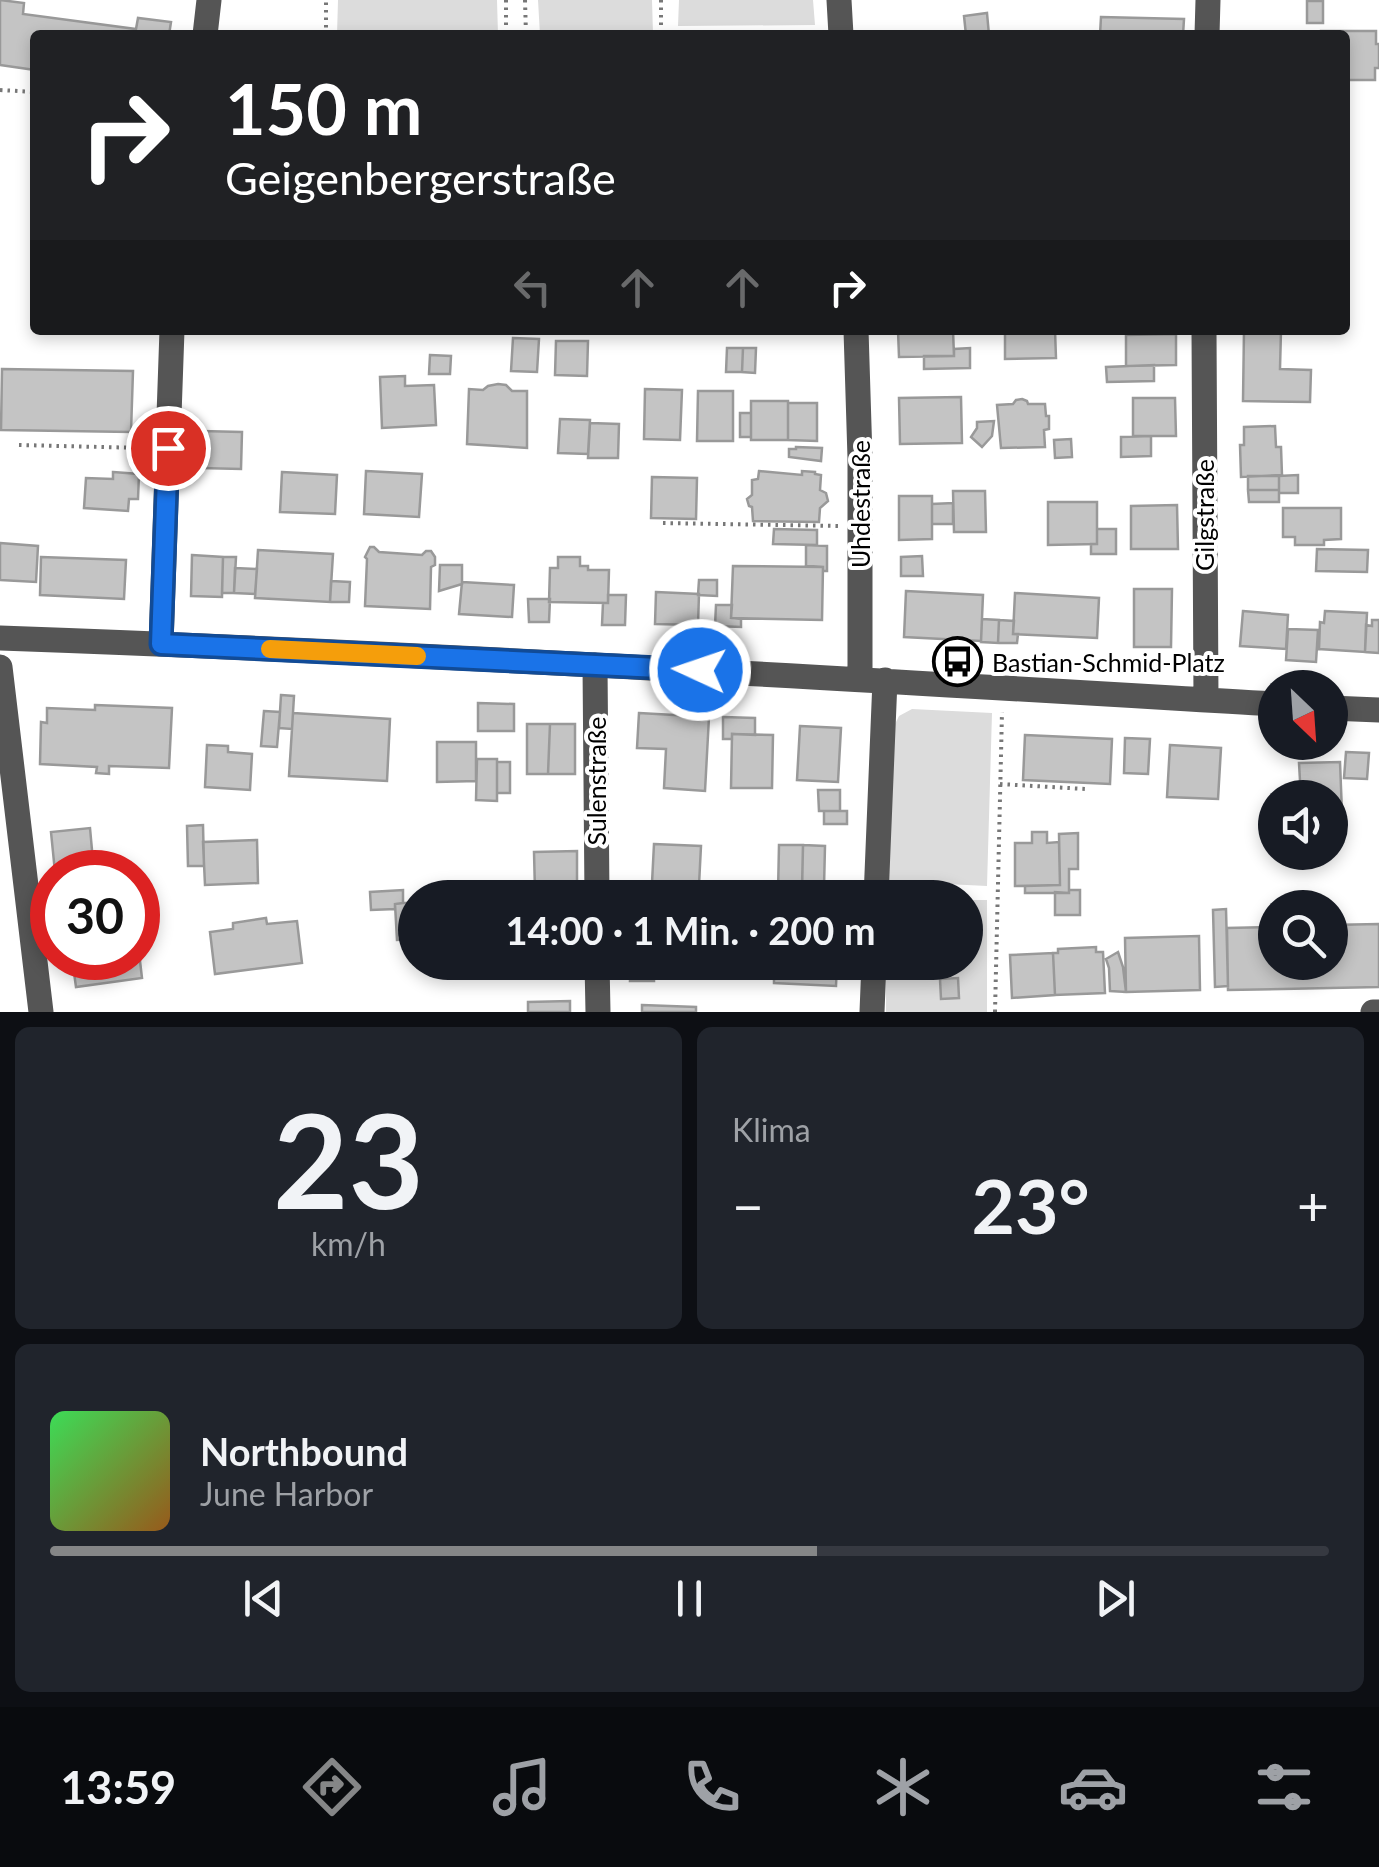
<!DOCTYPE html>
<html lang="de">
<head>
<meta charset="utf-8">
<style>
  body { margin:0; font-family:Lato,sans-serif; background:#20242c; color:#f1f3f6; height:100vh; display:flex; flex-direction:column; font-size:38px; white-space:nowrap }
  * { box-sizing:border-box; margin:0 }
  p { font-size:32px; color:#9ea1a6 }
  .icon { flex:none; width:55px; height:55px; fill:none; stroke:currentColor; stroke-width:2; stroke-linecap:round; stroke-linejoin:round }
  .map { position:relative; height:1012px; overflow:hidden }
  .drawer { display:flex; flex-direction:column; gap:15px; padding:15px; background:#0d0f14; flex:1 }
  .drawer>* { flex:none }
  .hud { position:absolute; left:30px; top:30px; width:1320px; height:305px; border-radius:10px; box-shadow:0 5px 15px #0003; background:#202124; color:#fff; overflow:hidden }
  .needle { width:65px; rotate:155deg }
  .controls { position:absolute; left:1258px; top:670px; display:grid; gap:20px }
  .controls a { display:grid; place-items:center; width:90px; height:90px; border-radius:50%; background:#171b24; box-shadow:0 5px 15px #0003; font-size:50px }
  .speed { position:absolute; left:30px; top:850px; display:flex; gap:20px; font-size:50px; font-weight:700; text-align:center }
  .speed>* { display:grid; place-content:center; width:130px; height:130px; border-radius:50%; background:#171b24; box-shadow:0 5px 15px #0003; line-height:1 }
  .speed .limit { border:15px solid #d22; background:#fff; color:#111 }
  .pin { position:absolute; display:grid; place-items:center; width:85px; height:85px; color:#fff; margin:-42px; border:5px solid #fff; border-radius:50%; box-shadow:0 2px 10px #0007 }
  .me { position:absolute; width:110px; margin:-55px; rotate:273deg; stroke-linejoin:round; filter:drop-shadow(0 0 8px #0008) }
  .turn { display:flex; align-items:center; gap:35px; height:210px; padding:0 30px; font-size:45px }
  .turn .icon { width:130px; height:130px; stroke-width:2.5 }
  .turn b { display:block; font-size:70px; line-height:85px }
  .lanes { display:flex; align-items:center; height:95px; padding:0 30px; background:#0003; justify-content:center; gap:50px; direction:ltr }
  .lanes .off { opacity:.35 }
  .big { font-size:75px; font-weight:700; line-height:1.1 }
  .drawer .tile { flex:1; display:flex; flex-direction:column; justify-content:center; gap:15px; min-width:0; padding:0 35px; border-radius:15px; background:#20242c }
  .drawer .dial { align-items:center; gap:0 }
  .dial b { font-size:130px; line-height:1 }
  .song { display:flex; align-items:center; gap:30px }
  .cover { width:120px; height:120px; border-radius:15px; background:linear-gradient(135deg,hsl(130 70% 55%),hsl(30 70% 35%)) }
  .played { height:10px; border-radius:5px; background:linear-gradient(90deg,#858687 60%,#363941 60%) }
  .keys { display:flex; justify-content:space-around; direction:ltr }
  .heat { display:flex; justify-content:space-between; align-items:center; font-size:55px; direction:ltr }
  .drawer .tiles { flex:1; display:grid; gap:15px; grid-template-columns:1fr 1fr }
  .tile:last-child { grid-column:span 2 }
  .trip { position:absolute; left:398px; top:880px; width:585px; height:100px; border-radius:50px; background:#171b24; box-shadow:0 5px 15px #0003; font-weight:700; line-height:100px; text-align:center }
  .tab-bar { display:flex; height:160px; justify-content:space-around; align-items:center; background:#090b0e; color:#9ea1a6 }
  .tab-bar .icon { width:70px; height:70px }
  .tab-bar .selected { color:#858687 }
  .tab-bar b { font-size:45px; color:#f1f3f6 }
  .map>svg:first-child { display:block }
  .green { fill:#dcdcdc }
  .building { fill:#c4c4c4; stroke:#999; stroke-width:2.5 }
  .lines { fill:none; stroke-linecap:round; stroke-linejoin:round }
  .path { stroke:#777; stroke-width:4; stroke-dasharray:2.5 5; stroke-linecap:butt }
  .minor { stroke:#555; stroke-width:25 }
  .route-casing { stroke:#114b97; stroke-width:25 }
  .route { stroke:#1a73e8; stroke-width:18 }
  .slow { stroke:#f59e0b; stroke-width:18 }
  .labels { text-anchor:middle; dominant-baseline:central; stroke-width:8; stroke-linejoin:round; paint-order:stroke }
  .street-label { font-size:25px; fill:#000; stroke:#fff }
  .poi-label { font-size:25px; fill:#000; stroke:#fff; text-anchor:start }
</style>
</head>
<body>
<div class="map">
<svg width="1379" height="1012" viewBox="0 0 1379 1012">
  <rect width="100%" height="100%" fill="#fff"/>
  <path class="green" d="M338,0H497L498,35H337Z
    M538,0H652L653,34L540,35Z
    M679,0H813L815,25L678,26Z
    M912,709L992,713L987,886L886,881L893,728L899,716Z
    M965,900H987V1012H886V963L965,962Z"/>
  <path class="building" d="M0,0L24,3L23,14L136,29L138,18L171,22L169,35H35V70L0,65Z
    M1307,1H1323V23H1307Z
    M987,13L989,35H966L964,16Z
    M1101,17L1184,19L1183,35H1100Z
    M1321,31H1376V44H1379V68H1375V80H1345V35H1321Z
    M898,330H953L954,356L899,357Z
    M1005,330H1055L1056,358L1005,359Z
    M1244,330H1281L1280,369L1311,370L1310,402L1243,401Z
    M1176,334V365L1126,366V335Z
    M513,338L539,339L537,372L511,371Z
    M556,341H588L587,376L555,375Z
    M727,348H743L742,372H726Z
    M743,348H756L755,373L742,372Z
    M970,348V368L924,369V356H954V349Z
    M430,355L451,356L450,374H429Z
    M1154,365V381L1107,382L1106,367Z
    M2,369L133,371L131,432L1,430Z
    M405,376V386L434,385L436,425L382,428L380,377Z
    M498,384L506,385L512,391H527V448L467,444L469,389L483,390L488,386Z
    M645,389L682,390L680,440L644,439Z
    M698,391H733V441H697Z
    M961,397L962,443L900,444L899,398Z
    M1133,398H1175L1176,436H1133Z
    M1022,399L1027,401L1028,404H1045L1046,416H1049V429L1044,430L1045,447L1001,448L997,405L1013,404L1016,400Z
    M751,401H788V440H751Z
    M788,403H817V441L788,440Z
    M740,413H751V437H740Z
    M560,419L590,420L588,454L558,453Z
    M994,421L992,436L982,447L971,437L977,428V422Z
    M590,423L619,424L618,458H588Z
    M1275,426L1276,447H1281L1282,475L1241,477L1240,445H1244V427Z
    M201,431L242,432L241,469L200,468Z
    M1151,436V456L1121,457V437Z
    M1071,439L1072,457L1055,458L1054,440Z
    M796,447L822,448L821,461L789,457V449H796Z
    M366,471L422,474L419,517L364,514Z
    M759,471L802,475V471L815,472V474L821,475L820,490L826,493L828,501L820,508L819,522L753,521L752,507L749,506L747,499L752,495V480L758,479Z
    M113,472L139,474L138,499H129L128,511L84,508L86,478L113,479Z
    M282,472L337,475L335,514L280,512Z
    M1298,475V493H1279V476Z
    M1248,476H1279V490H1248Z
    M652,477L697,478L696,519L651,518Z
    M1248,490H1279V502H1249Z
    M953,491H985L986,532H954Z
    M899,496H932V539L899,540Z
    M1048,502H1097V544L1048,545Z
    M953,503V524H932V504Z
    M1177,505L1178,549H1131V506Z
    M1283,508H1341V539L1324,540V545H1295V537H1283Z
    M774,529L817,530V545L773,544Z
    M1097,529H1116V554H1091V544H1097Z
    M0,543L38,546L36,582L0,580Z
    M806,545L827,546V571H823V567L806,566Z
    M370,547H374L379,552L422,555L426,551H431L435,557V565L431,567L430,609L365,606L367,559L365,557Z
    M1317,549L1368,550L1367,572L1316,571Z
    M258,550L333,554L330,602L255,598Z
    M192,555L223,557L222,597L191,596Z
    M922,556L923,576H901V557Z
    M41,557L126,560L124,599L40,595Z
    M223,557H236L234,593H222Z
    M558,557H580V566H588V570H609L608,603L549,602L550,568H558Z
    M440,565H462V584L439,591Z
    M733,566L823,567L822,620L731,618Z
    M235,568L257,569L255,594L234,593Z
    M699,580H717V596L698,595Z
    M331,581L350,582L349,602H330Z
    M462,582L514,585L512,617L459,614Z
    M1134,589H1172L1171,647H1134Z
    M906,591L983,595L981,641L904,637Z
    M656,592L699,594L698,625L655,624Z
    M1015,593L1099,598L1097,638L1013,634Z
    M608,595H626L625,625H602L603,603H608Z
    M528,599H550L549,622H529Z
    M716,605H732L731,618L741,619V627L715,626Z
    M1243,611L1288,615L1286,649L1240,646Z
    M1325,611L1367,613L1365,652L1319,649L1320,622L1324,623Z
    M982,619L999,620L998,643L981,642Z
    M999,620L1014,621L1013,634H1018L1017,643H998Z
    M1372,620H1379V653L1365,652L1366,625L1372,626Z
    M1288,629L1318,630L1316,662L1286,660Z
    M281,695L294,696L292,729L279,728Z
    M478,703L514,704V731H478Z
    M95,705L172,708L169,768L109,766V774L96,773L97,767L40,764L41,722L47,723V708L95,710Z
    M264,711L280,712L277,747L261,746Z
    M293,713L390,719L387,781L289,776Z
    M639,713L709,717L705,791L664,788L666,749L637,748Z
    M723,717L755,718V735L732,734V739H723Z
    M527,724H550L548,774H527Z
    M550,724H575V774H548Z
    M800,726L841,728L838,782L797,780Z
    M732,734L773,735L772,788H731Z
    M1025,735L1112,739L1110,784L1023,780Z
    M1125,738L1150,739L1148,774L1124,773Z
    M437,742H476V781L437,782Z
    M207,745L228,746V752L252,754L250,790L205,787Z
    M1170,745L1221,748L1218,799L1167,797Z
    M1346,752L1369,753L1367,779L1344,778Z
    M477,759H497V801L476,800Z
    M497,762H510V793H497Z
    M1340,762L1342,813H1330V798H1301L1299,763Z
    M818,790H840V811H819Z
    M824,811H847V824H824Z
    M203,825L204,866H188L187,826Z
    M90,828L94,872H55L51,832Z
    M1032,832H1047V843L1059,842L1060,885L1015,886V843H1032Z
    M1078,833V869H1069V893H1025V886L1060,885L1059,834Z
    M257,840L258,883L205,885L203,842Z
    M654,844L701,846L699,885L652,883Z
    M779,845H803L802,894L778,893Z
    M803,845L825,846L824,887H802Z
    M577,851V891L535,892L534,852Z
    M504,885L535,886V898H504Z
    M403,890V903L395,904V909L371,910L370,892Z
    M1069,890H1080V915H1055V892L1069,893Z
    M403,903H415V939L397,940L395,904Z
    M1226,909L1228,986L1215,987L1213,910Z
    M266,918L267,924L297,921L302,963L215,974L210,932L233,929V923Z
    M1379,924V987L1228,990L1227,928L1275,927V962H1330V925Z
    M1199,936L1200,990L1126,992L1125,938Z
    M138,944L142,978L76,987L72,958H138Z
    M1096,947V952H1103L1105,993L1055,995L1053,953H1058V949Z
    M1118,952L1123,967L1126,992L1110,991L1109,968L1106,959Z
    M1053,953L1055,995L1012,998L1010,955Z
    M631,962H654V981H630Z
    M774,962H837L836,986L774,983Z
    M503,963H534V978H503Z
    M958,978L959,998L941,999L940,979Z
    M570,1001V1012H528V1002Z
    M642,1005L696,1007V1012H642Z"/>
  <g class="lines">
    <path class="path" d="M506,0V35
      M525,0L526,35
      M661,0V35
      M326,35V0
      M0,90L35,92
      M19,445L143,448
      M663,523L838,526
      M1289,683L1319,685
      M1000,784L1085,789
      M995,1012L1002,712"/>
    <path class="minor" d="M839,0L841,35
      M205,35L209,0
      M1207,35L1208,0
      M856,330L860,458V678
      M1204,330L1206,700
      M0,638C425,653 850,679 1275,704
      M161,644L172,330
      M595,665L597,898
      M0,667L41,1012
      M1330,708L1379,710
      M876,898L885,680
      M597,962L598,1012
      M872,1012L874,962
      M1373,1012H1379"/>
  </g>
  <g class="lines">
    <defs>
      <path id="route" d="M168,448L161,644L700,670"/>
    </defs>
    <use href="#route" class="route-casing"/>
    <use href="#route" class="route"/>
    <path class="slow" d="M270,649L417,656"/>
  </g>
  <defs>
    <symbol id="bus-ring" viewBox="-11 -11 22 22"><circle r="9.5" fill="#fff" stroke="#000" stroke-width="1.5"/><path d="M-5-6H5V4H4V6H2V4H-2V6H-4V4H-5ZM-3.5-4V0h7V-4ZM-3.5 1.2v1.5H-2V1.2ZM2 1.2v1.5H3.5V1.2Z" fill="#000"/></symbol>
  </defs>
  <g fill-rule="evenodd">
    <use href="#bus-ring" x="930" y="634" width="55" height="55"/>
  </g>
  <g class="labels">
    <g class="street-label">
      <text transform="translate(860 504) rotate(-90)">Uhdestraße</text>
      <text transform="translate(1204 515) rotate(-90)">Gilgstraße</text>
      <text transform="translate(596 781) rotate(-90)">Sulenstraße</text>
    </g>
    <g class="poi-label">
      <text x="992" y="662">Bastian-Schmid-Platz</text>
    </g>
  </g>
</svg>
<div class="controls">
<a><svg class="needle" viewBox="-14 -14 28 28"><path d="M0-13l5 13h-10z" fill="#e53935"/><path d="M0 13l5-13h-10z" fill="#9ea1a6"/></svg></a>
<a><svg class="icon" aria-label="sound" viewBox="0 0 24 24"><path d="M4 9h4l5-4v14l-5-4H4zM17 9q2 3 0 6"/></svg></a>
<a><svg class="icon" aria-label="search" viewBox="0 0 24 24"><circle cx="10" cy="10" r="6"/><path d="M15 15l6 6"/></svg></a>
</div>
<div class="speed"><div class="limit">30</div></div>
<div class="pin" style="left:168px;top:448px;background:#d93025"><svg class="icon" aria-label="arrive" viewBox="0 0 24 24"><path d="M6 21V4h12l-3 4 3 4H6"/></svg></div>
<svg class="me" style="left:700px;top:670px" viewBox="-20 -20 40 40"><circle r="17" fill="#1a73e8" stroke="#fff" stroke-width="3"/><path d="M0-11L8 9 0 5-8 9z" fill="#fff"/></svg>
<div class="trip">14:00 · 1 Min. · 200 m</div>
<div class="hud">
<div class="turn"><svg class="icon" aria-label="right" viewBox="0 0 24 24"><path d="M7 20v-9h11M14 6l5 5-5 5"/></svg><div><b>150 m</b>Geigenbergerstraße</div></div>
<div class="lanes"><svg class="icon off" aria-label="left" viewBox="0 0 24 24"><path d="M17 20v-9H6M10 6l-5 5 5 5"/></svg><svg class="icon off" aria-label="ahead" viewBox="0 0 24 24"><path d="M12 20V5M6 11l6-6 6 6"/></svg><svg class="icon off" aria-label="ahead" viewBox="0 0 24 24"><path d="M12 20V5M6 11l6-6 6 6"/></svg><svg class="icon" aria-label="right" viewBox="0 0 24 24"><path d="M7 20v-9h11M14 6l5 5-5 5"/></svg></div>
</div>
</div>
<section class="drawer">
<div class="tiles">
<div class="tile dial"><b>23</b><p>km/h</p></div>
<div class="tile"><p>Klima</p>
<div class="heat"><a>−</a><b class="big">23°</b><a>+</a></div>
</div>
<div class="tile">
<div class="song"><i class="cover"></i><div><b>Northbound</b><p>June Harbor</p></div></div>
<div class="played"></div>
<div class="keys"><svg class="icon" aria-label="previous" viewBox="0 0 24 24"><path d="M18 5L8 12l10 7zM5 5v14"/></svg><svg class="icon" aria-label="pause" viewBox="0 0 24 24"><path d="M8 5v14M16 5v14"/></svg><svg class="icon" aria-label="next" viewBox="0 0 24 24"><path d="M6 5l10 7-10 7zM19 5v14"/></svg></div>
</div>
</div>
</section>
<nav class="tab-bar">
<b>13:59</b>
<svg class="icon selected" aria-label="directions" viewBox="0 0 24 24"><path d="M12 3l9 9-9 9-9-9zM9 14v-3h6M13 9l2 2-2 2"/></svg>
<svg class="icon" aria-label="music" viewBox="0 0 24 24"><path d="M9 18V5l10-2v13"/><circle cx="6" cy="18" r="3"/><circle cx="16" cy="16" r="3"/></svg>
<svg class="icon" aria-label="phone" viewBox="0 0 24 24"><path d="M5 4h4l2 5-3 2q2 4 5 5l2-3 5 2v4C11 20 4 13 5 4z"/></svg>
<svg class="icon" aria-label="climate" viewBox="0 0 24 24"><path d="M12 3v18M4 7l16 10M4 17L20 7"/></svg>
<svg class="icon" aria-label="car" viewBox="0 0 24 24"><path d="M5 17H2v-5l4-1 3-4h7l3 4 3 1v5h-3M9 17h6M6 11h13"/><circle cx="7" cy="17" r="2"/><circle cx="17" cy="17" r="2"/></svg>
<svg class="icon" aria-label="filters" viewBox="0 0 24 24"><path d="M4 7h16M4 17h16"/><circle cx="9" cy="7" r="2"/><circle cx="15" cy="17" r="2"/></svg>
</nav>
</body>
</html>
